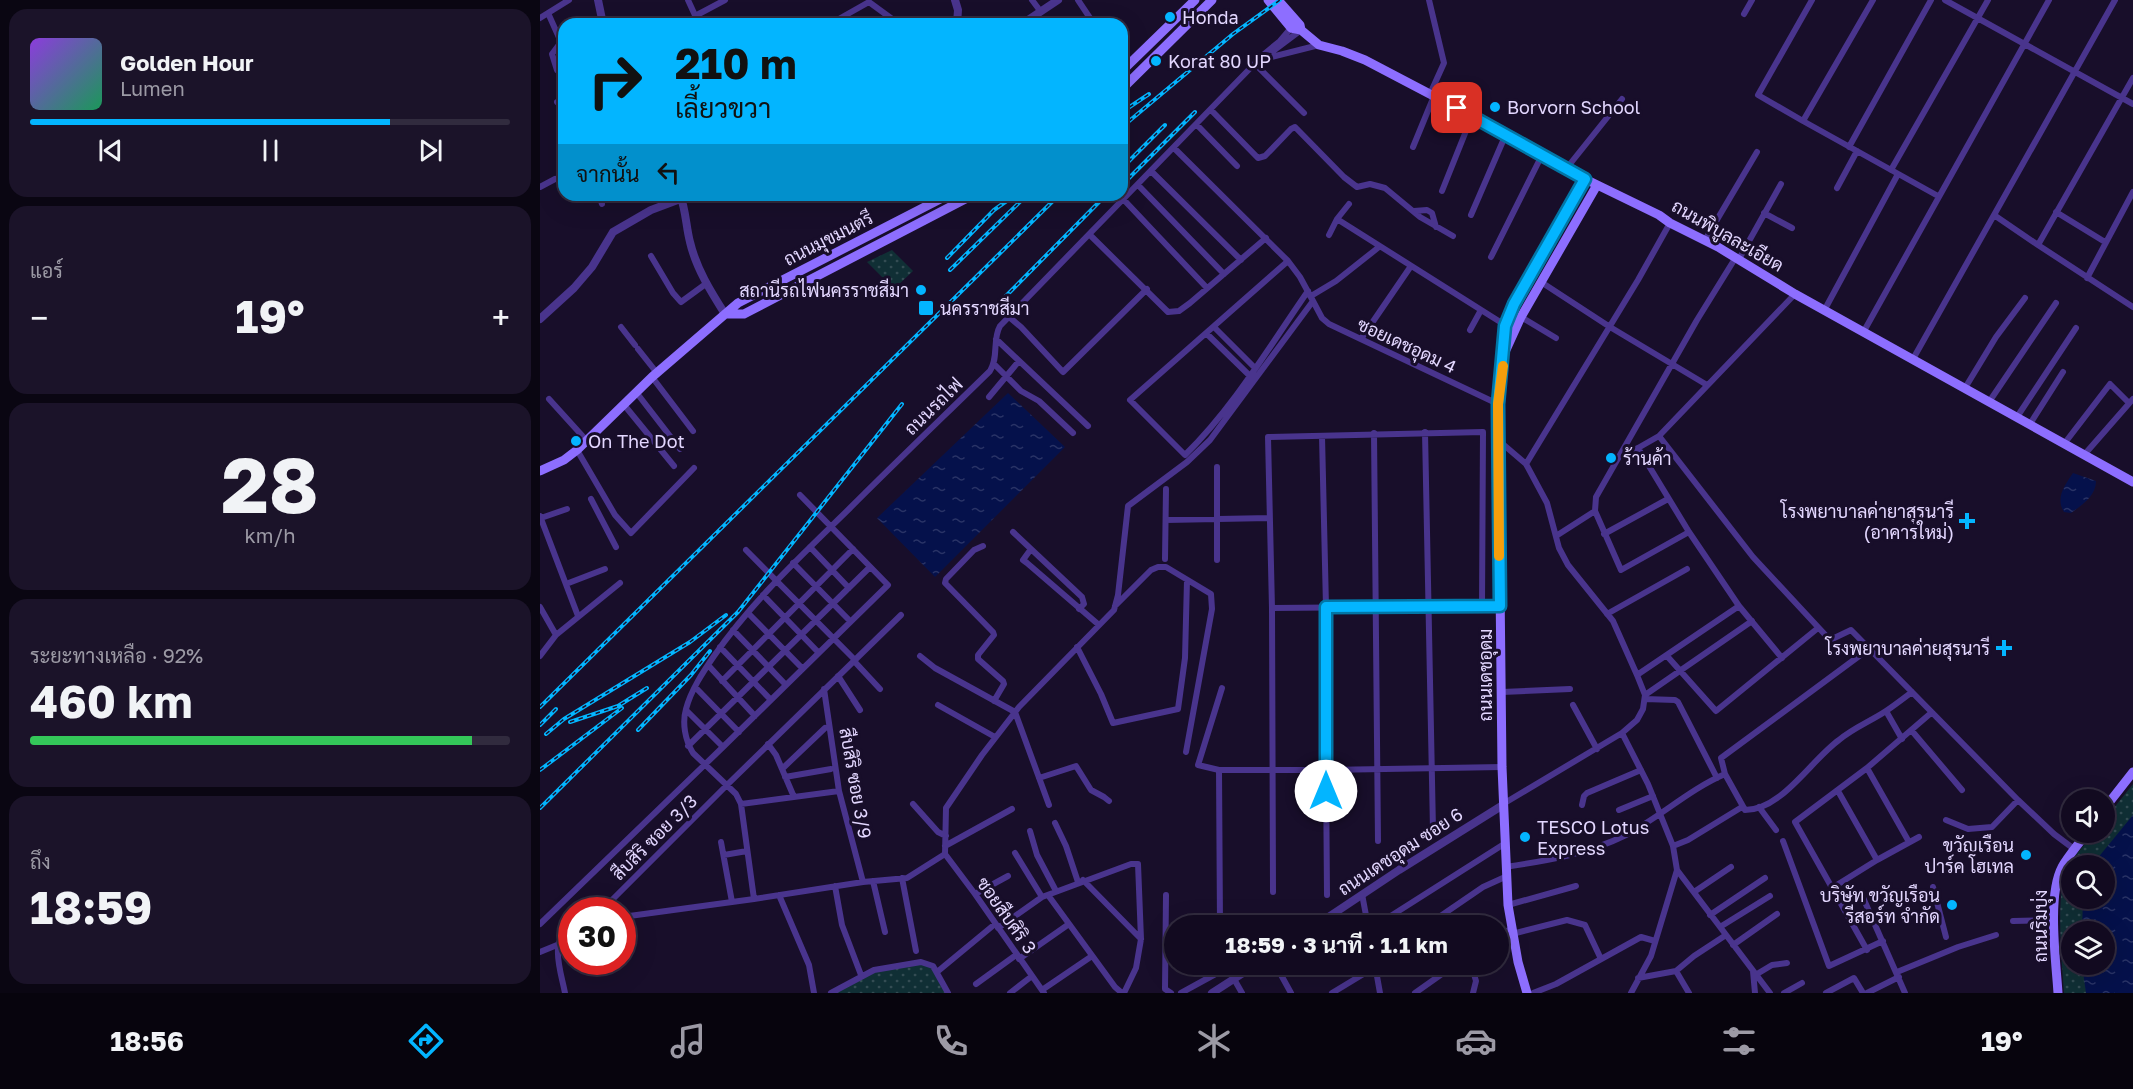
<!DOCTYPE html>
<html lang="th">
<head>
<meta charset="utf-8">
<style>
  body { margin:0; font-family:"Golos Text",Sarabun,sans-serif; background:#1b1329; color:#f1f3f6; height:100vh; display:flex; flex-direction:column; font-size:22px; white-space:nowrap }
  * { box-sizing:border-box; margin:0 }
  p { font-size:20px; color:#9c9aa5 }
  .icon { flex:none; width:33px; height:33px; fill:none; stroke:currentColor; stroke-width:2; stroke-linecap:round; stroke-linejoin:round }
  .map { position:relative; flex:1; overflow:hidden }
  .panel { display:flex; flex-direction:column; gap:9px; padding:9px; background:#0a0612; width:540px }
  .panel>* { flex:none }
  .top-card { position:absolute; left:18px; top:18px; width:570px; height:183px; border-radius:18px; box-shadow:0 6px 24px #0002,0 0 0 2px #312b3e; background:#03b5ff; color:#111; overflow:hidden }
  .tools { position:absolute; left:1521px; top:789px; display:grid; gap:12px }
  .tools a { display:grid; place-items:center; width:54px; height:54px; border-radius:50%; background:#120a20; box-shadow:0 6px 24px #0002,0 0 0 2px #312b3e; font-size:30px }
  .speed { position:absolute; left:18px; top:897px; display:flex; gap:12px; font-size:30px; font-weight:700; text-align:center }
  .speed>* { display:grid; place-content:center; width:78px; height:78px; border-radius:50%; background:#120a20; box-shadow:0 6px 24px #0002,0 0 0 2px #312b3e; line-height:1 }
  .speed .limit { border:9px solid #d22; background:#fff; color:#111 }
  .pin { position:absolute; display:grid; place-items:center; width:51px; height:51px; color:#fff; margin:-26px; border-radius:12px; box-shadow:0 3px 9px #0006 }
  .me { position:absolute; width:66px; margin:-33px; rotate:0deg; stroke-linejoin:round; filter:drop-shadow(0 0 4px #0008) }
  .turn { display:flex; align-items:center; gap:21px; height:126px; padding:0 18px; font-size:27px }
  .turn .icon { width:78px; height:78px; stroke-width:2.5 }
  .turn b { display:block; font-size:42px; line-height:51px }
  .then { display:flex; align-items:center; height:57px; padding:0 18px; background:#0003; gap:12px; font-size:22px }
  .big { font-size:45px; font-weight:700; line-height:1.1 }
  .panel .tile { flex:1; display:flex; flex-direction:column; justify-content:center; gap:9px; min-width:0; padding:0 21px; border-radius:18px; background:#1b1329 }
  .panel .dial { align-items:center; gap:0 }
  .dial b { font-size:78px; line-height:1 }
  .song { display:flex; align-items:center; gap:18px }
  .cover { width:72px; height:72px; border-radius:9px; background:linear-gradient(135deg,hsl(270 70% 55%),hsl(150 70% 35%)) }
  .played { height:6px; border-radius:3px; background:linear-gradient(90deg,#03b5ff 75%,#312b3e 75%) }
  .keys { display:flex; justify-content:space-around; direction:ltr }
  .heat { display:flex; justify-content:space-between; align-items:center; font-size:33px; direction:ltr }
  .charge { height:9px; border-radius:4px; background:linear-gradient(90deg,#34c759 92%,#312b3e 0) }
  .trip { position:absolute; left:624px; top:915px; width:345px; height:60px; border-radius:30px; background:#120a20; box-shadow:0 6px 24px #0002,0 0 0 2px #312b3e; font-weight:700; line-height:60px; text-align:center }
  .dock { display:flex; height:96px; justify-content:space-around; align-items:center; background:#07040d; color:#9c9aa5 }
  .dock .icon { width:42px; height:42px }
  .dock .on { color:#03b5ff }
  .dock b { font-size:27px; color:#f1f3f6 }
  main { display:flex; flex:1; min-height:0 }
  .map>svg:first-child { display:block }
  .park { fill:url(#park-dots); fill-rule:evenodd }
  .water { fill:url(#water-ripples) }
  .lines { fill:none; stroke-linecap:round; stroke-linejoin:round }
  .minor { stroke:#49348d; stroke-width:6 }
  .tertiary { stroke:#49348d; stroke-width:8 }
  .secondary { stroke:#8d6eff; stroke-width:9 }
  .rail-casing { stroke:#03b5ff; stroke-width:4 }
  .rail { stroke:#180e2a; stroke-width:1.5; stroke-dasharray:4.5; stroke-linecap:butt }
  .route-casing { stroke:#0276a6; stroke-width:15 }
  .route { stroke:#03b5ff; stroke-width:10 }
  .slow { stroke:#f59e0b; stroke-width:10 }
  .poi-dot { fill:#03b5ff; stroke:#180e2a; stroke-width:2 }
  .labels { text-anchor:middle; dominant-baseline:central; stroke-width:6; stroke-linejoin:round; paint-order:stroke }
  .poi-label { font-size:18px; fill:#e3d7ff; stroke:#180e2a; text-anchor:start }
  .street-label { font-size:18px; fill:#e3d7ff; stroke:#180e2a }
</style>
</head>
<body>
<main>
<section class="panel">
<div class="tile">
<div class="song"><i class="cover"></i><div><b>Golden Hour</b><p>Lumen</p></div></div>
<div class="played"></div>
<div class="keys"><svg class="icon" aria-label="previous" viewBox="0 0 24 24"><path d="M18 5L8 12l10 7zM5 5v14"/></svg><svg class="icon" aria-label="pause" viewBox="0 0 24 24"><path d="M8 5v14M16 5v14"/></svg><svg class="icon" aria-label="next" viewBox="0 0 24 24"><path d="M6 5l10 7-10 7zM19 5v14"/></svg></div>
</div>
<div class="tile"><p>แอร์</p>
<div class="heat"><a>−</a><b class="big">19°</b><a>+</a></div>
</div>
<div class="tile dial"><b>28</b><p>km/h</p></div>
<div class="tile"><p>ระยะทางเหลือ · 92%</p><b class="big">460 km</b><div class="charge"></div></div>
<div class="tile"><p>ถึง</p><b class="big">18:59</b></div>
</section>
<div class="map">
<svg width="1593" height="993" viewBox="0 0 1593 993">
  <defs>
    <pattern id="park-dots" width="8" height="8" patternUnits="userSpaceOnUse" patternTransform="scale(1.5)"><rect width="8" height="8" fill="#102f35"/><path d="M2 2h.1M6 6h.1" fill="none" stroke="#334c53" stroke-width="1.8" stroke-linecap="round"/></pattern>
    <pattern id="water-ripples" width="26" height="14" patternUnits="userSpaceOnUse" patternTransform="scale(1.5)"><rect width="26" height="14" fill="#05114b"/><path d="M2 4q2-2 4 0t4 0M15 11q2-2 4 0t4 0" fill="none" stroke="#293366"/></pattern>
  </defs>
  <rect width="100%" height="100%" fill="#180e2a"/>
  <path class="park" d="M352,250L373,271L354,289L327,262Z
    M1593,784V993H1524C1522,964 1516,901 1525,875C1530,859 1544,846 1554,833L1564,832L1565,819ZM1532,866H1564V898H1532ZM1532,932H1564V964H1532Z
    M381,962L393,966L408,993H291L334,970Z"/>
  <path class="water" d="M468,393L525,447L395,577L337,518Z
    M1533,473L1556,481C1556,496 1542,505 1531,513L1524,512C1515,498 1525,485 1533,473Z
    M1593,815V993H1546L1542,965L1564,964V932L1542,931L1543,899L1564,898V866L1552,865Z"/>
  <g class="lines">
    <path class="minor" d="M148,0L159,24
      M492,0L501,12
      M538,0L554,24
      M889,0L904,63L890,94
      M1272,0L1218,95L1263,121L1333,0
      M1405,0L1593,104
      M8,13L21,42L12,54L17,70
      M1204,14L1212,0
      M155,16L185,0
      M0,18L29,0
      M290,24L329,2L359,24
      M733,51L761,30
      M720,60L779,45
      M715,64L764,113
      M17,102L24,99
      M671,110L718,158L725,156L751,129L755,127L804,177L817,187L830,184L845,188L880,217L913,236
      M1263,121L1398,196
      M657,125L697,166
      M873,147L894,96
      M1309,147L1391,0
      M1026,169L1082,99
      M1351,170L1448,0
      M611,171L701,260
      M598,185L684,274
      M0,187L15,179
      M1297,188L1317,151
      M902,191L932,116
      M59,195L62,204
      M584,200L667,288
      M874,211L887,210L892,213L896,227
      M1516,212L1565,242
      M1224,213L1252,228
      M931,215L966,134
      M1454,215L1498,245L1593,78
      M797,219L965,325
      M550,235L628,312L639,311L650,303L726,238
      M789,235L797,219L809,204
      M1165,240L1217,152
      M1498,245L1593,307
      M111,256L133,293L141,302L167,283
      M951,257L1002,155
      M1199,259L1241,184
      M748,261L590,400L645,455C694,407 729,347 768,291
      M1547,278L1593,192
      M1001,282L1070,327L1167,385
      M771,296L796,281L839,247
      M773,301L782,318L789,324L958,404
      M1285,309L1358,174
      M469,317L481,327L523,372L607,289
      M981,317L1016,338
      M81,327L95,345
      M674,327L715,368
      M930,330L941,310
      M1324,331L1509,0
      M667,334L710,376
      M456,339L548,426
      M821,339L871,266
      M98,349L117,373
      M1373,359L1575,0
      M454,364L481,391L499,401L533,433
      M112,377L153,431
      M1425,388L1456,337L1485,298
      M96,392L140,449
      M449,397L479,361
      M9,399L47,441
      M1449,402L1516,303
      M85,406L134,466
      M1477,417L1536,328
      M1490,424L1523,372
      M885,432L893,830
      M834,433L838,841
      M782,436L786,607V770L962,767
      M1119,436L1213,557L1290,640L1311,630L1478,800L1514,834L1534,849
      M958,440L986,464L1007,503L1019,548L1028,565L1073,621L1097,675L1105,695L1103,709L1097,720L1082,733L963,804
      M1524,444L1570,384L1589,403
      M1098,448L1149,532L1199,606L1242,658
      M37,450L75,515L91,533L154,468
      M1544,455L1593,399
      M1079,456L1098,448L1119,436L1255,294
      M986,464L1098,280L1130,223
      M677,467V560
      M51,499L76,547
      M1055,511L1081,570L1149,532
      M0,516L38,616
      M1,518L27,509
      M626,520L730,518
      M473,532L542,597L544,604L539,609
      M1064,534L1128,499
      M1016,536L1055,511L1056,497L1157,320L1196,257
      M443,546L434,550L406,579L405,583L453,632L454,635L438,655V659L463,681L464,684L454,701
      M270,547L309,588
      M491,549L483,560L487,563L559,625
      M206,550L315,660
      M625,559L626,489
      M253,563L310,621
      M26,584L65,569
      M223,595L278,652
      M575,606L611,570L618,567H626L671,594L672,609L646,752
      M0,607L16,635
      M732,608L960,606
      M208,613L262,668
      M1067,614L1147,569
      M193,630L246,685
      M180,647L231,700
      M537,647L561,694L573,723L638,709L645,658L647,580
      M1330,648L1181,758L1185,774L1205,810C1242,810 1271,760 1299,740C1313,728 1331,721 1346,711C1355,705 1364,698 1372,692
      M0,656L16,635L80,583
      M380,656L395,668L475,712L509,805
      M1127,656L1176,711L1278,628
      M314,661L340,689
      M168,665L215,716
      M1097,675L1199,606
      M298,676L320,710
      M182,681L313,549
      M155,687L199,732
      M284,689L299,791L323,882
      M962,692L1030,689
      M1105,695L1212,621
      M1105,699L1135,700L1138,702L1177,778
      M398,705L455,737
      M1033,705L1057,749
      M146,710L183,747
      M1346,711L1362,739
      M1372,731L1422,790
      M1082,733L1108,784L1133,846L1137,870L1111,956L1091,993
      M228,744L236,755L254,797
      M148,746L330,567
      M1327,768L1369,842
      M242,769L285,728
      M679,770L658,765L682,688
      M245,777L291,769
      M499,778L536,766L551,790L564,797L569,801
      M1298,791L1337,860
      M201,804L299,791
      M373,804L398,832L406,836
      M1042,805L1044,796L1047,793L1101,770
      M1219,807L1236,830
      M1079,810L1113,796
      M1406,820L1428,829L1452,827L1478,800
      M515,823L526,846L538,882
      M490,831L497,855L516,891
      M1243,841L1289,966L1343,941
      M181,842L192,902
      M405,846L472,809
      M1133,846L1148,840L1202,807
      M475,853L502,897
      M405,854L435,894L504,993
      M184,855L207,851
      M965,867C1006,861 1048,854 1086,835C1120,817 1150,789 1185,774
      M1137,870L1230,993
      M362,878L376,951
      M543,880L601,939
      M333,881L345,932
      M295,886L302,925L321,975
      M1393,887L1406,937
      M1292,888L1337,860L1379,837
      M733,892L732,608L728,437L943,432L942,607
      M1154,892L1191,867
      M1321,893L1365,993
      M435,894L468,876
      M822,894L828,926
      M239,895L269,965L274,993
      M508,895L575,987L582,993
      M626,895L625,989L631,993
      M214,899L201,804L196,794L153,753C145,740 142,723 146,709C151,690 163,672 174,656C212,601 262,555 310,508C356,462 403,417 450,371C459,357 452,340 460,326L723,55L740,41L751,28
      M968,905L1036,886
      M62,910L187,785L361,615
      M1170,915L1225,878
      M82,917L214,899L323,882L367,878L405,854L406,808L442,755L479,707L574,610L578,595L588,506L647,462L670,440L773,301L760,277L748,261L634,148
      M1473,921L1515,920
      M0,924L183,747L348,585L260,495
      M680,926L679,770H786L787,895
      M835,926L964,844
      M886,926L943,887L965,877
      M1180,927L1230,896
      M458,928L502,897L591,864H598L601,939L596,968L584,993
      M972,934L1027,920L1045,925L1061,959
      M958,936L971,929
      M1193,945L1237,914
      M1327,950L1255,822L1327,768L1391,713
      M0,952L17,945
      M479,959L529,924
      M735,964L751,993
      M931,964L936,981L933,993
      M835,965L840,993
      M1136,971L1149,993
      M1213,971L1215,993
      M397,972L455,924
      M1357,972L1418,947L1456,935
      M1217,974L1232,965L1247,963
      M1098,978L1136,971L1154,956L1186,935
      M694,979L702,993
      M436,984L476,955
      M502,990L552,956
      M25,993C21,971 8,940 32,926
      M291,993L334,970L381,962L393,966L408,993
      M470,993L492,976
      M641,993L681,971V964
      M792,993L835,967
      M875,993L916,964
      M993,993L1016,984L1101,937L1115,941
      M1244,993L1262,983
      M1286,993L1314,978L1323,993
      M1327,993L1359,977"/>
    <path class="tertiary" d="M58,0L63,24
      M415,0L418,10L417,24
      M482,24L518,0
      M140,195C146,210 146,227 150,242C156,268 171,292 185,314
      M0,319L34,288L52,267L73,232L111,210L151,195
      M775,926L859,870L963,805
      M672,993L717,964"/>
    <path class="secondary" d="M728,0L751,28L761,30L779,45L802,51L825,60L966,134L1045,179L1119,215L1130,223L1178,247L1255,294L1593,482
      M738,0L760,25L761,30
      M582,71L655,0
      M582,89L672,0
      M185,314H204L433,195
      M966,350L981,317L1057,185
      M0,471L24,460L37,450L112,377L198,303L408,195
      M1564,809L1593,772
      M987,993L978,962L968,905L962,767L958,404L965,325L974,304L1045,179
      M1518,993C1516,961 1507,895 1522,867C1529,855 1539,844 1547,832"/>
    <defs>
      <path id="rail" d="M582,112L609,94
        M582,127L693,34L740,0
        M582,168L625,125
        M582,185L655,112
        M407,258L454,210L475,195
        M410,270L487,195
        M457,305L566,195
        M0,707L519,195
        M30,722L78,706L107,688
        M0,725L16,709
        M98,730L151,675L170,651
        M6,734L24,719L150,642L186,615
        M0,770L82,708
        M0,808L198,612L362,404"/>
    </defs>
    <use href="#rail" class="rail-casing"/>
    <use href="#rail" class="rail"/>
  </g>
  <g class="lines">
    <defs>
      <path id="route" d="M786,791V607L960,606L958,404L965,326L974,304L1045,179L917,108"/>
    </defs>
    <use href="#route" class="route-casing"/>
    <use href="#route" class="route"/>
    <path class="slow" d="M959,556L958,404L963,366"/>
  </g>
  <g class="poi-dot">
    <circle cx="630" cy="17" r="6"/>
    <circle cx="616" cy="61" r="6"/>
    <circle cx="955" cy="107" r="6"/>
    <circle cx="381" cy="290" r="6"/>
    <rect x="378" y="300" width="16" height="16" rx="3"/>
    <circle cx="36" cy="441" r="6"/>
    <circle cx="1071" cy="458" r="6"/>
    <path d="M1424 512h6v6h6v6h-6v6h-6v-6h-6v-6h6z"/>
    <path d="M1461 639h6v6h6v6h-6v6h-6v-6h-6v-6h6z"/>
    <circle cx="985" cy="837" r="6"/>
    <circle cx="1486" cy="855" r="6"/>
    <circle cx="1412" cy="905" r="6"/>
  </g>
  <g class="labels">
    <g class="poi-label">
      <text x="642" y="17">Honda</text>
      <text x="628" y="61">Korat 80 UP</text>
      <text x="967" y="107">Borvorn School</text>
      <text x="369" y="290" text-anchor="end">สถานีรถไฟนครราชสีมา</text>
      <text x="400" y="308">นครราชสีมา</text>
      <text x="48" y="441">On The Dot</text>
      <text x="1083" y="458">ร้านค้า</text>
      <text x="1414" y="511" text-anchor="end">โรงพยาบาลค่ายาสุรนารี<tspan x="1414" dy="21">(อาคารใหม่)</tspan></text>
      <text x="1450" y="648" text-anchor="end">โรงพยาบาลค่ายสุรนารี</text>
      <text x="997" y="827">TESCO Lotus<tspan x="997" dy="21">Express</tspan></text>
      <text x="1474" y="845" text-anchor="end">ขวัญเรือน<tspan x="1474" dy="21">ปาร์ค โฮเทล</tspan></text>
      <text x="1400" y="895" text-anchor="end">บริษัท ขวัญเรือน<tspan x="1400" dy="21">รีสอร์ท จำกัด</tspan></text>
    </g>
    <g class="street-label">
      <text transform="translate(1188 235) rotate(30)">ถนนพิบูลละเอียด</text>
      <text transform="translate(288 238) rotate(-27)">ถนนมุขมนตรี</text>
      <text transform="translate(867 345) rotate(25)">ซอยเดชอุดม 4</text>
      <text transform="translate(393 406) rotate(-44)">ถนนรถไฟ</text>
      <text transform="translate(945 675) rotate(-90)">ถนนเดชอุดม</text>
      <text transform="translate(316 783) rotate(80)">สืบสิริ ซอย 3/9</text>
      <text transform="translate(114 837) rotate(-45)">สืบสิริ ซอย 3/3</text>
      <text transform="translate(860 851) rotate(-33)">ถนนเดชอุดม ซอย 6</text>
      <text transform="translate(467 915) rotate(55)">ซอยสืบศิริ 3</text>
      <text transform="translate(1500 926) rotate(-90)">ถนนริมบุ่ง</text>
    </g>
  </g>
</svg>
<div class="tools">
<a><svg class="icon" aria-label="sound" viewBox="0 0 24 24"><path d="M4 9h4l5-4v14l-5-4H4zM17 9q2 3 0 6"/></svg></a>
<a><svg class="icon" aria-label="search" viewBox="0 0 24 24"><circle cx="10" cy="10" r="6"/><path d="M15 15l6 6"/></svg></a>
<a><svg class="icon" aria-label="layers" viewBox="0 0 24 24"><path d="M12 4l9 5-9 5-9-5zM3 14l9 5 9-5"/></svg></a>
</div>
<div class="speed"><div class="limit">30</div></div>
<div class="pin" style="left:917px;top:108px;background:#d93025"><svg class="icon" aria-label="arrive" viewBox="0 0 24 24"><path d="M6 21V4h12l-3 4 3 4H6"/></svg></div>
<svg class="me" style="left:786px;top:791px" viewBox="-20 -20 40 40"><circle r="19" fill="#fff"/><path d="M0-13L10 11 0 6-10 11z" fill="#03b5ff"/></svg>
<div class="trip">18:59 · 3 นาที · 1.1 km</div>
<div class="top-card">
<div class="turn"><svg class="icon" aria-label="right" viewBox="0 0 24 24"><path d="M7 20v-9h11M14 6l5 5-5 5"/></svg><div><b>210 m</b>เลี้ยวขวา</div></div>
<div class="then">จากนั้น<svg class="icon" aria-label="left" viewBox="0 0 24 24"><path d="M17 20v-9H6M10 6l-5 5 5 5"/></svg></div>
</div>
</div>
</main>
<nav class="dock">
<b>18:56</b>
<svg class="icon on" aria-label="directions" viewBox="0 0 24 24"><path d="M12 3l9 9-9 9-9-9zM9 14v-3h6M13 9l2 2-2 2"/></svg>
<svg class="icon" aria-label="music" viewBox="0 0 24 24"><path d="M9 18V5l10-2v13"/><circle cx="6" cy="18" r="3"/><circle cx="16" cy="16" r="3"/></svg>
<svg class="icon" aria-label="phone" viewBox="0 0 24 24"><path d="M5 4h4l2 5-3 2q2 4 5 5l2-3 5 2v4C11 20 4 13 5 4z"/></svg>
<svg class="icon" aria-label="climate" viewBox="0 0 24 24"><path d="M12 3v18M4 7l16 10M4 17L20 7"/></svg>
<svg class="icon" aria-label="car" viewBox="0 0 24 24"><path d="M5 17H2v-5l4-1 3-4h7l3 4 3 1v5h-3M9 17h6M6 11h13"/><circle cx="7" cy="17" r="2"/><circle cx="17" cy="17" r="2"/></svg>
<svg class="icon" aria-label="filters" viewBox="0 0 24 24"><path d="M4 7h16M4 17h16"/><circle cx="9" cy="7" r="2"/><circle cx="15" cy="17" r="2"/></svg>
<b>19°</b>
</nav>
</body>
</html>
